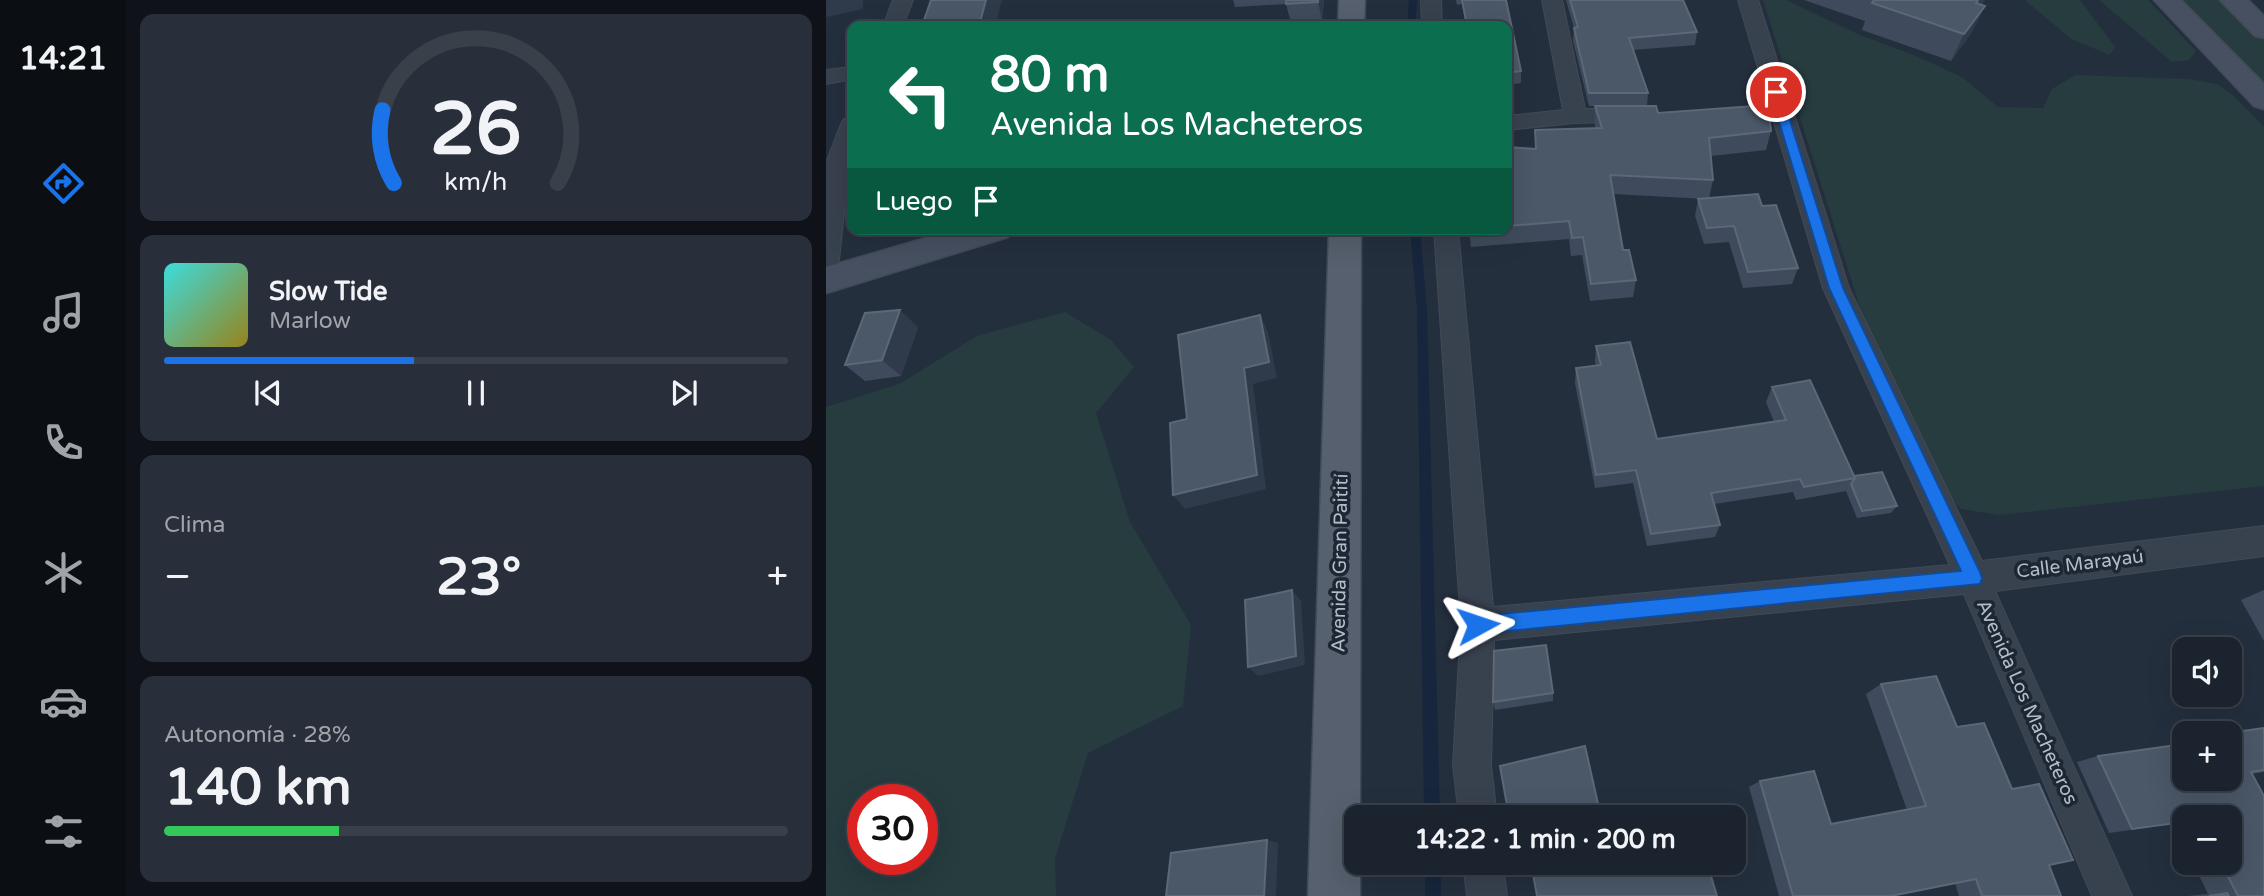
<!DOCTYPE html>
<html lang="es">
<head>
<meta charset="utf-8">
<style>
  body { margin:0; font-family:"Varela Round",sans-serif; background:#282f3a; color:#f1f3f6; height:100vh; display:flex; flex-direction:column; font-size:26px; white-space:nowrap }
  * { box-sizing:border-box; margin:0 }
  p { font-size:23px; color:#a0a4aa }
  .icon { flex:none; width:38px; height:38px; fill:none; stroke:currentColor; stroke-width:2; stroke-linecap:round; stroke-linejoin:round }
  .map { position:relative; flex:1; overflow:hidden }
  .panel { display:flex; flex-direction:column; gap:14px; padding:14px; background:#0f1319; width:700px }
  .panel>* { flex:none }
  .banner { position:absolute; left:21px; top:21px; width:665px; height:214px; border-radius:14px; box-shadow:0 7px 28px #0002,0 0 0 2px #39404a; background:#0b6e4f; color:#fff; overflow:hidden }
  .buttons { position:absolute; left:1346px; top:637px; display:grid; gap:14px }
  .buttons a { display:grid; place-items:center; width:70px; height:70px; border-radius:14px; background:#1b232e; box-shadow:0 7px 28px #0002,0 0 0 2px #39404a; font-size:35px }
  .speed { position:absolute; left:21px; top:784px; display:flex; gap:14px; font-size:35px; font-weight:700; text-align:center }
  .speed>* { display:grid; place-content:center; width:91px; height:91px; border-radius:50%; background:#1b232e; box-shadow:0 7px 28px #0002,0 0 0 2px #39404a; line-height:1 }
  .speed .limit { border:10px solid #d22; background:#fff; color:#111 }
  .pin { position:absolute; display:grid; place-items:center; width:60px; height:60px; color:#fff; margin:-30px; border:4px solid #fff; border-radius:50%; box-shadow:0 2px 7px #0007 }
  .me { position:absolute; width:77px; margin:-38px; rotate:85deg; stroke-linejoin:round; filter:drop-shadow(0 0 5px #0008) }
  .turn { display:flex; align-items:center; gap:24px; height:147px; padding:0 28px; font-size:32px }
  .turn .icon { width:91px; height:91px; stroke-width:2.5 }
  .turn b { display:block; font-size:49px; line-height:60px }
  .then { display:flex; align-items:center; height:66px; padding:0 28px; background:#0003; gap:14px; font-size:26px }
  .big { font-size:52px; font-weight:800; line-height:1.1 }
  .panel .widget { flex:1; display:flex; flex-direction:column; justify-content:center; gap:10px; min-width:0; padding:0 24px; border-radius:14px; background:#282f3a }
  .panel .dial { align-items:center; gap:0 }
  .dial svg { height:182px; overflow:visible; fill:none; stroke:#39404a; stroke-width:7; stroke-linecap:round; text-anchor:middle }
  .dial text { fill:#f1f3f6; stroke:none }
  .song { display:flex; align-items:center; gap:21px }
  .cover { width:84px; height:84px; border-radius:10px; background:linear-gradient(135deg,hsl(180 70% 55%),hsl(50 70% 35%)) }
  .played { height:7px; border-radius:4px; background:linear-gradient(90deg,#1a73e8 40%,#39404a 40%) }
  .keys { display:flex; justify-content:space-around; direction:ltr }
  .heat { display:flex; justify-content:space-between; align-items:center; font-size:38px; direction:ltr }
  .charge { height:10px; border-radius:5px; background:linear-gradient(90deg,#34c759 28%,#39404a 0) }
  .trip { position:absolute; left:518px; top:805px; width:402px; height:70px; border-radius:14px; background:#1b232e; box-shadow:0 7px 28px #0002,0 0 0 2px #39404a; font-weight:800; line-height:70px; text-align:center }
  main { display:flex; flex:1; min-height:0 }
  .tabs { display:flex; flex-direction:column; width:126px; justify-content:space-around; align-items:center; background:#0b0e12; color:#a0a4aa }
  .tabs .icon { width:49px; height:49px }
  .tabs .selected { color:#1a73e8 }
  .tabs b { font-size:32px; color:#f1f3f6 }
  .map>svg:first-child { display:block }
  .green { fill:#263c3f; fill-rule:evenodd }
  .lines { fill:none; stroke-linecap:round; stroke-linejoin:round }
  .stream { fill:#17263c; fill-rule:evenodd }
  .street-casing { stroke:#414a57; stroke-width:2 }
  .secondary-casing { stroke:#414a57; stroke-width:3 }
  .primary-casing { stroke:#414a57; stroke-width:3 }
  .street { fill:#38414e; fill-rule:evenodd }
  .secondary { fill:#465061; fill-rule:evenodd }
  .primary { fill:#56606e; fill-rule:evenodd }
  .wall { fill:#3f4b5c }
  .shaded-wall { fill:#2f3b4b }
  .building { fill:#4b5868; stroke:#5c6777; stroke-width:2 }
  .route { fill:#1a73e8; stroke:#114b97; stroke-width:2 }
  .labels { text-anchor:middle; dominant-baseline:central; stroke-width:7; stroke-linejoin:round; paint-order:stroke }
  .street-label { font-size:19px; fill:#b4bcc9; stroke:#1d2633 }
</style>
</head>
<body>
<main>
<nav class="tabs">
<b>14:21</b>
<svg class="icon selected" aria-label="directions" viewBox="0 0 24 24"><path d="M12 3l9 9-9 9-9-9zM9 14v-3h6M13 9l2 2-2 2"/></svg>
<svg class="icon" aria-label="music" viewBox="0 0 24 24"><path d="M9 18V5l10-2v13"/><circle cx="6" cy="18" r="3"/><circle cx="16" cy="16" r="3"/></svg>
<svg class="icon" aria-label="phone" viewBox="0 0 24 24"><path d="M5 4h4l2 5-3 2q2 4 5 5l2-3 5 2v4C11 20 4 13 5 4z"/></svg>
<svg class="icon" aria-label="climate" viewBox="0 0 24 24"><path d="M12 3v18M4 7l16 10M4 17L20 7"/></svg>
<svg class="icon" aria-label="car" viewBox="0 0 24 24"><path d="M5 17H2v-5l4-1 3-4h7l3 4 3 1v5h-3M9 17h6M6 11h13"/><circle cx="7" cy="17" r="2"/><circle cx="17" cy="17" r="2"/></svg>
<svg class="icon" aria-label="filters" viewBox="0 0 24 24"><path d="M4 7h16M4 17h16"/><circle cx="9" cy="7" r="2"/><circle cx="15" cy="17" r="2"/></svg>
</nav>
<section class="panel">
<div class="widget dial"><svg viewBox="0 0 100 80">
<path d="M14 69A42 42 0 1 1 86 69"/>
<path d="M14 69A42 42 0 0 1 9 37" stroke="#1a73e8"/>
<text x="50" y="56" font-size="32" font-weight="700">26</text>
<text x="50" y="72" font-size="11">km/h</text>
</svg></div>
<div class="widget">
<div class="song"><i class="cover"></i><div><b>Slow Tide</b><p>Marlow</p></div></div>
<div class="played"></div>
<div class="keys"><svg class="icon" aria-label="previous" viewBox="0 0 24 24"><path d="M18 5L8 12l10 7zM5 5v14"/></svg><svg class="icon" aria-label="pause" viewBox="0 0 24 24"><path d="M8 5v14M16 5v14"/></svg><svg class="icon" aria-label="next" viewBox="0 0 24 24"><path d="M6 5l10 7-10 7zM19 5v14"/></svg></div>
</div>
<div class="widget"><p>Clima</p>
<div class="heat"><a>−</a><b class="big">23°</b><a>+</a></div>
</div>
<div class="widget"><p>Autonomía · 28%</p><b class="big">140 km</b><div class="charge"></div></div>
</section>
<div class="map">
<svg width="1438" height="896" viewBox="0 0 1438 896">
  <rect width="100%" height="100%" fill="#242f3e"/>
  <path class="green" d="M937,0H960L1036,36L1088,55L1136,77L1172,107L1217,108L1226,89L1249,75L1363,79L1391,84L1407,95L1438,127V486L1173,515L1135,509L1109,482L1037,317Z
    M1199,0H1254L1289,47L1284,55L1245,39Z
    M1273,0H1322L1370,51L1363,60L1346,62Z
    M1353,0H1400L1438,37V87Z
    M239,312L285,340L308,367L270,413L304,522L365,625L357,706L262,753L229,858L230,896H0V407L73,384L151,336ZM37,800H96V859H37Z"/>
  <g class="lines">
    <path class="stream" d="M583,0H591L589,26H581Z
      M584,229H594L601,310L614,817H598L591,310Z
      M599,863H615V896H599Z"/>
    <defs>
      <path id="street" d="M67,0H87L77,26H57Z
        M595,0H615L616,26H596Z
        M716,0H736L759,109H810L818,111L821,116L818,121L749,123L681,130V116L737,110Z
        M912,0H932L1023,288L1156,561L1438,526V556L1169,591L1306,896H1266L1138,594L668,640L665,765L671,817H633L627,765L635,625L608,229H632L667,607L1124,565L997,288Z
        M26,67V79L0,84V70Z
        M26,117V155L23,165L13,260L9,267L0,269V163L15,124L18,119Z
        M637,863H677L681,896H641Z"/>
      <path id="secondary" d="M1328,0H1355L1438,84V109L1428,106Z
        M1394,0H1422L1438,16V38L1429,36Z
        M131,229H187L182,237L0,293V267Z"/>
      <path id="primary" d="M513,0H539L538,26H512Z
        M503,229H535L534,817H530V863H534V896H482Z"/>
    </defs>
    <use href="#street" class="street-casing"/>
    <use href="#secondary" class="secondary-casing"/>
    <use href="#primary" class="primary-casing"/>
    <use href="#street" class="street"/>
    <use href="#secondary" class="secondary"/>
    <use href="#primary" class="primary"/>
  </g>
  <path class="wall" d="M407,0H498L496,21L465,23L460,4L409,7Z
    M630,0H680L695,71V83L681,85V26H640L636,4L631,5Z
    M740,0H857L871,32L869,45L807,50L822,93L821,106H763L747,41L748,28Z
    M978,0H1159L1155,5L1146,32L1125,61L1036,30L1039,21Z
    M769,106L832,113L945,131L940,150L885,156L887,180L883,198L936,206L972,268L966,284L917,288L903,242L878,244L869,216L872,199H880L787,194L797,250L810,280L807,297L764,301L756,255L745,256L743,239L645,247L643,229H681V147L709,148V130L769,128Z
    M92,327L75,376L39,381L19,365Z
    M770,346L831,439L948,422L940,402L946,387L1028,476L1071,506L1065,513L1031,518L1020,491L970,500L967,492L888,504L894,525L889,537L821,546L807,483L769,488L749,383L750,368L770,366L769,361Z
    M1438,590V641L1415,600Z
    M1055,684L1131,727L1186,789L1223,865L1235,896H1133L1129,883L1065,896H953L923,787L934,781L1005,824L1081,810L1040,694Z
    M727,693V701L669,710L667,702Z
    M1438,728V772L1426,774L1438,896H1361L1382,894L1367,863H1404V817H1358V845L1348,824L1283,833L1251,762L1272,756L1346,746L1345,745L1358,741V779Z"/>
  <path class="shaded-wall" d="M0,0H37V9L0,17Z
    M160,0H176L169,26H153Z
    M492,0H498L496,21L492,2Z
    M1152,0H1159L1137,30L1150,3Z
    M1159,6L1146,32L1125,61L1138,34Z
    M74,310L92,327L75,376L56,360Z
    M434,315L442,332L451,378L427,384L440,489L359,509L347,495L418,368Z
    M466,590L475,601L479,665L432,676L422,667Z
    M441,840L452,843L450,896H438Z"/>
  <path class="building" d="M105,0H160L153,26H96Z
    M460,0H492V2L460,4Z
    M636,0H680L695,71L681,73V26H641Z
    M744,0H857L871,32L803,38L822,93H763L748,28L752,27Z
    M1048,0H1152L1150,3L1159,6L1138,34L1046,3Z
    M942,105L945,131L883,138L887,180L784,175L797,250H803L810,280L765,284L757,237L746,238L743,221L681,226V147L710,149L709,130L776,128L769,106H830L832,113Z
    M932,194L936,206L950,205L972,268L922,272L908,226L881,228L872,199Z
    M74,310L56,360L19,365L39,313Z
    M434,315L443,362L418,368L431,475L347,495L344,423L361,419L352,335Z
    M804,342L831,439L960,420L946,387L984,380L1029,478L978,487L974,479L885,493L894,525L825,534L810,470L770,475L750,368L775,365L770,346Z
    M1056,472L1071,506L1036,511L1025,484L1029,478L1028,476Z
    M466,590L470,656L422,667L419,600Z
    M720,645L727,693L667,702L668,651Z
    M1110,676L1131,727L1158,723L1186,789L1213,784L1247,860L1223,865L1235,896H1156L1150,879L1065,896H967L934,781L988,771L1005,824L1100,806L1055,684Z
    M1438,728V770L1425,772L1438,796V896H1412L1395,863H1404V817H1358V822L1306,829L1272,756L1358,744V779H1404V733H1402Z
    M759,746L775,817H683L674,766Z
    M441,840L438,896H340L345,853Z
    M705,863H881L891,896H711Z
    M1401,893L1403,896H1383Z"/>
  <path class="route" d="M950,88L955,92L1017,288L1154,572L1156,578L1154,584L652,634L646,631L643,625L646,619L652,616L1135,571L1003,288L944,92Z"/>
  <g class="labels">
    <g class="street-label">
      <text transform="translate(514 563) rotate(-89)">Avenida Gran Paitití</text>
      <text transform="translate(1254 564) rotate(-7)">Calle Marayaú</text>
      <text transform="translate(1201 702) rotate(66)">Avenida Los Macheteros</text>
    </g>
  </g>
</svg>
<div class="buttons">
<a><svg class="icon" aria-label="sound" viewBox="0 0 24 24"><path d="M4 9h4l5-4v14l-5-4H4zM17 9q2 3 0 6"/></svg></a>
<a>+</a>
<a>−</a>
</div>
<div class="speed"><div class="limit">30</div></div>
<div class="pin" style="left:950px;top:92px;background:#d93025"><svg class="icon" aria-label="arrive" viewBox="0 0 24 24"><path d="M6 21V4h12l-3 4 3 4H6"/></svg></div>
<svg class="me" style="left:652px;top:625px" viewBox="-20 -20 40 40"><path d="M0-17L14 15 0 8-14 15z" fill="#1a73e8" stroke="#fff" stroke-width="4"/></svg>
<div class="trip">14:22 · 1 min · 200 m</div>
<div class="banner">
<div class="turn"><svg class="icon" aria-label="left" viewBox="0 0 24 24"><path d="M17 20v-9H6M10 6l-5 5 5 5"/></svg><div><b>80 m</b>Avenida Los Macheteros</div></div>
<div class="then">Luego<svg class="icon" aria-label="arrive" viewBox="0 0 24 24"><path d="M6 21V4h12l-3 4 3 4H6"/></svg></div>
</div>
</div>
</main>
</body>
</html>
